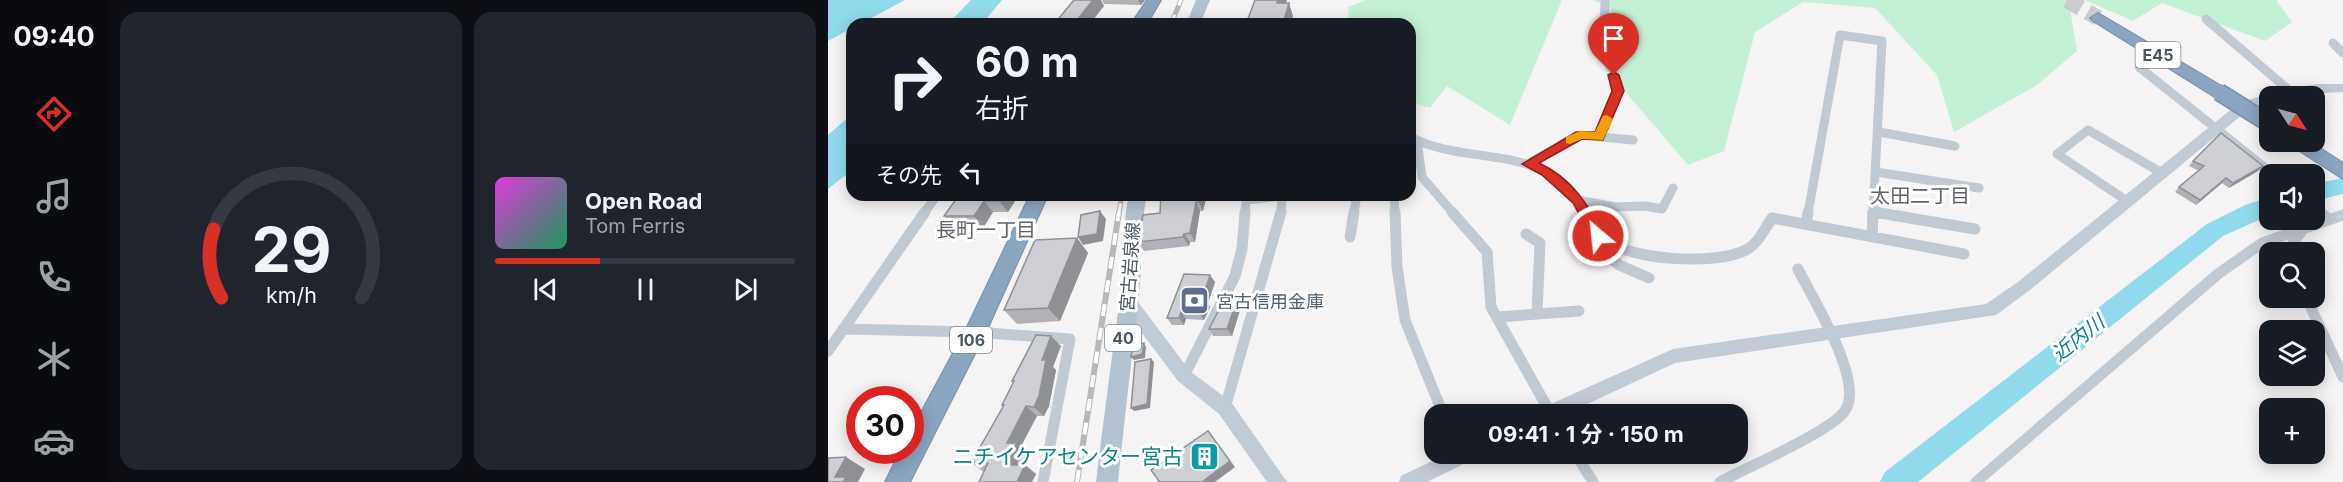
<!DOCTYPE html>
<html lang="ja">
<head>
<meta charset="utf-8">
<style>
  body { margin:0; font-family:Inter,"Noto Sans JP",sans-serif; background:#20242c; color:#f1f3f6; height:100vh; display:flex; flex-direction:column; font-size:22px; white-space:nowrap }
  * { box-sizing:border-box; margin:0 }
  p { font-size:20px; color:#9ea1a6 }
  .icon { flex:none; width:33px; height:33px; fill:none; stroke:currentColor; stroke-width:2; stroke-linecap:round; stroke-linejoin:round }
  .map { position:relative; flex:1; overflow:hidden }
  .sheet { display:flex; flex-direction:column; gap:12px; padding:12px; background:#0d0f14; width:720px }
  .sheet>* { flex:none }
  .banner { position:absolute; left:18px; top:18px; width:570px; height:183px; border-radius:18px; box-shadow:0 3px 15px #0003; background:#171b24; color:#f1f3f6; overflow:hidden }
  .needle { width:39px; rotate:126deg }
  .fabs { position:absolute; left:1431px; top:86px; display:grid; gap:12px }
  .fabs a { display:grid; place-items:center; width:66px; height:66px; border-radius:12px; background:#171b24; box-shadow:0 3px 15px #0003; font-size:30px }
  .speed { position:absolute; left:18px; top:386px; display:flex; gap:12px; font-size:30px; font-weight:700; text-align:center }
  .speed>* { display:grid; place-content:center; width:78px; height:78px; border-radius:50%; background:#171b24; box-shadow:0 3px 15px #0003; line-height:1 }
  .speed .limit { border:9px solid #d22; background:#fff; color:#111 }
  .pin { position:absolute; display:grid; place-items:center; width:51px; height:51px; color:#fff; margin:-62px -26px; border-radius:50% 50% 50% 0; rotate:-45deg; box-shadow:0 0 6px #0007 }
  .pin .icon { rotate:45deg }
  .me { position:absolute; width:66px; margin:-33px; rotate:332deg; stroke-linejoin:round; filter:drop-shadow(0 0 4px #0008) }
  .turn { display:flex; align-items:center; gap:21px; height:126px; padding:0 30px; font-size:27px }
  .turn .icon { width:78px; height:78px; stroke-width:2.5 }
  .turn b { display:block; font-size:42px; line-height:51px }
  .then { display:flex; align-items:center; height:57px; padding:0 30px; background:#0003; gap:12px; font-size:22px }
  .sheet .tile { flex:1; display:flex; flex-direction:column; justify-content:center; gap:9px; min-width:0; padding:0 21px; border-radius:18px; background:#20242c }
  .sheet .dial { align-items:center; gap:0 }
  .dial svg { height:156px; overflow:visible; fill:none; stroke:#363941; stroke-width:7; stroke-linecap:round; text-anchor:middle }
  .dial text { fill:#f1f3f6; stroke:none }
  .song { display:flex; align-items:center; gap:18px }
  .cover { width:72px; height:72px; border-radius:9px; background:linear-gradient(135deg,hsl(300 70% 55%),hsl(150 70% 35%)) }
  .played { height:6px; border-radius:3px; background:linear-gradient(90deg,#d93025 35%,#363941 35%) }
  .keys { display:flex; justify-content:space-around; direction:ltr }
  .sheet .tiles { flex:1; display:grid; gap:12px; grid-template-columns:repeat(2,1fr) }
  .trip { position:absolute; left:596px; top:404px; width:324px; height:60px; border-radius:18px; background:#171b24; box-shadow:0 3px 15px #0003; font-weight:700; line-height:60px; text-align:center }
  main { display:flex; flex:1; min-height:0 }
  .tab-bar { display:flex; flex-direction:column; width:108px; justify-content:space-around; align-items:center; background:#090b0e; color:#9ea1a6 }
  .tab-bar .icon { width:42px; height:42px }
  .tab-bar .current { color:#d93025 }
  .tab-bar b { font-size:27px; color:#f1f3f6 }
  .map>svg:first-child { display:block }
  .green { fill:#c3f1d5 }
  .water { fill:#90daee }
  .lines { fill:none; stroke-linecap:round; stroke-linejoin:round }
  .river { fill:#90daee; fill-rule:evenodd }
  .highway-tunnel { stroke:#caccce; stroke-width:16; stroke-dasharray:16 8; stroke-linecap:butt }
  .highway-casing { stroke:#7690ad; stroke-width:2 }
  .street-far1 { stroke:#c1cad2; stroke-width:9 }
  .street { stroke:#c1cad2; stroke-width:11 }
  .secondary { fill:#c1cbd6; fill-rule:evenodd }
  .primary { fill:#b3c2d1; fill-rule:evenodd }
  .highway { fill:#8ba5c1; fill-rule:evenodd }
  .rail-far1-casing { stroke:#b5b8bd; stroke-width:5 }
  .rail-casing { stroke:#b5b8bd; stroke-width:6 }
  .rail-far1 { stroke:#fff; stroke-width:3; stroke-dasharray:10; stroke-linecap:butt }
  .rail { stroke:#fff; stroke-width:4; stroke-dasharray:12; stroke-linecap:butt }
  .highway-bridge-casing { stroke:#7690ad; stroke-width:19; stroke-linecap:butt }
  .highway-bridge { stroke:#8ba5c1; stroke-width:16 }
  .wall { fill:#b0b2b7 }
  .shaded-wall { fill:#909195 }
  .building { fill:#cdcfd5; stroke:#909195; stroke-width:1.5 }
  .route { fill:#d93025; stroke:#8d1f18; stroke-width:1.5 }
  .slow { fill:#f59e0b }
  .labels { text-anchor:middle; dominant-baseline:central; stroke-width:6; stroke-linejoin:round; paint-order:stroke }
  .shield { fill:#fff; stroke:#808990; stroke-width:1.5 }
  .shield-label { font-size:16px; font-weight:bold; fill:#4a5661 }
  .street-label { font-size:18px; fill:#4a5661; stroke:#fff }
  .service-label { font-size:18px; fill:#4e5e75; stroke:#fff; text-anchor:start }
  .neighbourhood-label { font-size:20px; fill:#5f6368; stroke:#fff }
  .water-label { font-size:20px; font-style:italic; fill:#0c7c9b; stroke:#fff }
  .near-culture-label { font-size:21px; fill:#0d838f; stroke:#fff; text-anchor:end }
</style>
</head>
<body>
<main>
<nav class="tab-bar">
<b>09:40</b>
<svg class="icon current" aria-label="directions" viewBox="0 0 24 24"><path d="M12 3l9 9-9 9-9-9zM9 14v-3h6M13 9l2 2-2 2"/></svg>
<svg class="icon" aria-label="music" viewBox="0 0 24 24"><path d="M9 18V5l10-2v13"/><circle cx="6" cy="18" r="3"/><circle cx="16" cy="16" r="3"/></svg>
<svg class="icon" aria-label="phone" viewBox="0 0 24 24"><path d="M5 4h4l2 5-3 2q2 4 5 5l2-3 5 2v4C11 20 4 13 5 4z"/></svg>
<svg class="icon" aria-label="climate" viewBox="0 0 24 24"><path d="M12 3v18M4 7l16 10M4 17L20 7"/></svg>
<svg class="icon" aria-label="car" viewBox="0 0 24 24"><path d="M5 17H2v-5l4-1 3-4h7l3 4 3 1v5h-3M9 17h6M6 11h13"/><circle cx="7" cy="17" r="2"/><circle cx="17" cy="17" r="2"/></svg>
</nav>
<section class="sheet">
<div class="tiles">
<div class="tile dial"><svg viewBox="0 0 100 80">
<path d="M14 69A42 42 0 1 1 86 69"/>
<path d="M14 69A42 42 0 0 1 10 34" stroke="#d93025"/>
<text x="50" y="56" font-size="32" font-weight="700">29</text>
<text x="50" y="72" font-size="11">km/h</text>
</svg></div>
<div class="tile">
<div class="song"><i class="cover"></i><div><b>Open Road</b><p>Tom Ferris</p></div></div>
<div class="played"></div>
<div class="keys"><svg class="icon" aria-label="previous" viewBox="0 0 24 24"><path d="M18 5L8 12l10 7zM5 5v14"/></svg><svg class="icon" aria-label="pause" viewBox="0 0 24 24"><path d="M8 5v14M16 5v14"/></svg><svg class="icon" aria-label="next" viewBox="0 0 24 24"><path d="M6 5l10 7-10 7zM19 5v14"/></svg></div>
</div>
</div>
</section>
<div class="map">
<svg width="1515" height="482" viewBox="0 0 1515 482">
  <rect width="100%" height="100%" fill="#f5f3f3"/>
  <path class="green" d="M538,0H734L682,125L619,86L602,108L582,102V24H521L520,7Z
    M765,0H1257L1242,9L1249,51L1209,85L1126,132L1109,75L1047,8L975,2L927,32L896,151L860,165L777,68L783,8Z
    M1257,0H1448L1464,22L1437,41L1334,3L1305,21Z"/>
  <path class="water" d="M0,0H77L32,24H24V28L0,41Z
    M143,0H174L154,24H120Z
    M24,114V170L0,189V135Z"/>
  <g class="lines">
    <path class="river" d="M1515,178V194L1486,201V184Z
      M1442,197V215L1395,236L1090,482H1052L1057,472L1379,224L1417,205Z"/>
    <path class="highway-tunnel" d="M1239,0L1270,18"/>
    <defs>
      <path id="highway" d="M319,0H333L319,24H303Z
        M1270,13L1397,88L1399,92L1397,96H1385L1265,21L1262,18Z
        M1459,141H1481L1515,163V179L1462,145Z
        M202,195H220L158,332L82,482H57L73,450H82V433L139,327Z"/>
    </defs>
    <use href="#highway" class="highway-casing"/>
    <path class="street-far1" d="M1378,19L1463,92
      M1505,43L1515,53
      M1311,67L1445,174
      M1051,132L1127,146
      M582,137C643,168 720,140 758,213
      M771,137L790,91L776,28L777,2
      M589,141L594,177L625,213
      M701,163L752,135L805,140
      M1048,172L1151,188
      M566,195L567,213
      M750,200L787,207L817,206L834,209L845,188
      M1299,201L1229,154L1260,130L1334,173
      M1486,207L1494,213
      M1046,212L1054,213
      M96,213L109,195
      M417,213L418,200L454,196L453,213
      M526,213L529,195
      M980,213L1012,35L1054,41L1045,213"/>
    <path class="street" d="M567,212L569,267L577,320L615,414
      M624,212L659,252L663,307L723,414
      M757,212C762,221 766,232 774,239C803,260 886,266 918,250C930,244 937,228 944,218L1136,254
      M1046,212L1147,229
      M1492,212L1501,219
      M978,224L980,212
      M698,234L712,243L709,314
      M770,236V248L791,265L821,278
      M522,237L526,212
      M1044,237L1045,212
      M1465,252V243L1476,228
      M1478,297L1515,377
      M670,317L751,311
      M15,329L147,332L242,339L215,482
      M0,351L97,212
      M356,376L407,276L414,249L417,212
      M397,408L453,212
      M747,453L765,482
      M892,482C918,468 1001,432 1016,412C1039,384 984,298 970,269
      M1148,482L1390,274L1434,243L1515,215"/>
    <path class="secondary" d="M1489,84H1515V92L1442,96V102L1421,109L1202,290L1168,315L847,363L738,414H711L714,408L845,349L1158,304L1190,282L1411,103L1452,90Z
      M301,296L307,298L362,371L403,402L459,482H439L391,414L350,381L295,308L293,303L295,298Z
      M621,453H649L646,459L599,482H571L573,476Z"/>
    <path class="primary" d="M368,0H382L372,24H358Z
      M301,195H319C311,231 315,268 310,304C303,364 296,423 290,482H268C275,423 283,364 291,305C296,268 293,231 301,195Z"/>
    <use href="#highway" class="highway"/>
    <defs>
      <path id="rail-far1" d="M343,24L353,0
        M291,213L294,195"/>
      <path id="rail" d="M249,482L291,212"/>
    </defs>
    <use href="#rail-far1" class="rail-far1-casing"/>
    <use href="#rail" class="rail-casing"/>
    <use href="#rail-far1" class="rail-far1"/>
    <use href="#rail" class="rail"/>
    <defs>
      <path id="highway-bridge" d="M1391,92L1437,121"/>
    </defs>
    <use href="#highway-bridge" class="highway-bridge-casing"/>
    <use href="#highway-bridge" class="highway-bridge"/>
  </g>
  <path class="wall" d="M274,0H317L313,5L276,4Z
    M1365,161L1435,166L1430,171L1401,188L1394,183L1368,205L1347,192L1351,187L1371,171L1361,166Z
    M131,195H191L180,212H165L155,228L126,227L116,216Z
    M379,195L375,211H372L367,242H362L361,246L316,251L310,242L332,213Z
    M249,238L260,253L232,321L189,324L176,310Z
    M387,282L380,303L382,307L376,320L358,319L356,325H344L339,318Z
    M409,300L413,307L404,336H385L381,329Z
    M233,346L225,367L228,370L221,406L216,416H209L193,446L200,452L194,465H197L208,474L204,482H151L156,472L143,463L175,407L174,405L186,383L184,381Z"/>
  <path class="shaded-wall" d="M265,0H273L276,6L262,24H246Z
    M310,0H317L313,5Z
    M450,0H459L454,17L449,3Z
    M461,3L465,16L463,24H455Z
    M1435,166L1430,171L1401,188L1405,183Z
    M1398,178L1394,183L1368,205L1372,200Z
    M175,195H191L180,212L171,201Z
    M372,195H379L375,211L371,202Z
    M156,201L165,212L155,228L146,216Z
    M368,202L372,211L367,242L362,233Z
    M272,211L278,219L275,241L255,245L250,237Z
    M356,234L362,242L361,246L355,237Z
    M249,238L260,253L232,321L220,308Z
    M382,275L387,282L380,303L382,307L376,320L371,312L374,300Z
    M409,300L413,307L404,336L399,329Z
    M353,312L358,319L356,325L351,318Z
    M223,336L233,346L225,367L228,370L221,406L216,416L206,407L214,360Z
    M316,343L318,347L317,358L306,360L303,357Z
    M323,359L326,362L322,408L306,411L303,408Z
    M198,406L209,416L193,446L200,452L189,474L178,465L179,443Z
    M380,431L407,467L387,482H374Z
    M18,457L37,469L30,482H15L7,477Z
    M197,465L208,474L204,482H189Z"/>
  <path class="building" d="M246,0H265L246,24L227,23Z
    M427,0H450L449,3H461L455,24H418Z
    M1393,133L1435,166L1405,183L1398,178L1372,200L1351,187L1376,166L1365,161Z
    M131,195H175L171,201H156L146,216H116Z
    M333,195H372L371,202H368L362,233L356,234L355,237L310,242L315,215L332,213Z
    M272,211L269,234L250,237L253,215Z
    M249,238L220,308L176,310L207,240Z
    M356,274L382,275L374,300H378L371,312H353L351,318H339Z
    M396,300H409L399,329H381Z
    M208,335L223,336L214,360H218L211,396L206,407L198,406L179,443H189L178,465H197L189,482H151L160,463H143L176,405H174L186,381H184Z
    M316,343L314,354L303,357L305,346Z
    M323,359L319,404L303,408L307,362Z
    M380,431L402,461L374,482H330L331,481L323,470Z
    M18,457L7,477H18L15,482H0V458Z"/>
  <path class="route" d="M786,72L791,75L796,91L775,140L754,139L711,163C744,178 761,206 777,236L770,242L765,240L745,203L714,175L694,164L748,132H767L784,91L780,75Z"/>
  <path class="slow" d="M779,115L785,119L775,140L754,139L742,144L738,143V137L752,131L767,132L775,116Z"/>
  <defs>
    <symbol id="bank-square" viewBox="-11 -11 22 22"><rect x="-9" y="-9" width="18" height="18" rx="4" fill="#5c6f8a" stroke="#fff"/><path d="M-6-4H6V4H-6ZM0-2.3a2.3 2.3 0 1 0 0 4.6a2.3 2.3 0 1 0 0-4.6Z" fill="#fff"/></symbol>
    <symbol id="building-square" viewBox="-11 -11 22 22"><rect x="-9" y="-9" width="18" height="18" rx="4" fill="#0f9aa8" stroke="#fff"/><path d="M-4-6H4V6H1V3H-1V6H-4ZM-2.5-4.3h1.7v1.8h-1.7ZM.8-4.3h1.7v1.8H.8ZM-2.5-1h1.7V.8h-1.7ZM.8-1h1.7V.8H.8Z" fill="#fff"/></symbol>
  </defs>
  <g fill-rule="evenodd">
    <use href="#bank-square" x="350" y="284" width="33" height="33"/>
    <use href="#building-square" x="360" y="440" width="33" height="33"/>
  </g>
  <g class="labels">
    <g class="shield">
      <rect x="1307.5" y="42" width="45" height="26" rx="4.5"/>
      <rect x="277" y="325" width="36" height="26" rx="4.5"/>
      <rect x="122" y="327" width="42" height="26" rx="4.5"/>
    </g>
    <g class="shield-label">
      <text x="1330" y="55">E45</text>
      <text x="295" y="338">40</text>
      <text x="143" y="340">106</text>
    </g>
    <g class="street-label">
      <text transform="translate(302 267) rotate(-86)">宮古岩泉線</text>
    </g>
    <g class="service-label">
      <text x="388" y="301">宮古信用金庫</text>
    </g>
    <g class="neighbourhood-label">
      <text x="1092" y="196">太田二丁目</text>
      <text x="158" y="230">長町一丁目</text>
    </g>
    <g class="water-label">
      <text transform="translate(1250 338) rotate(-38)">近内川</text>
    </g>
    <g class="near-culture-label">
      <text x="355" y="456">ニチイケアセンター宮古</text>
    </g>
  </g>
</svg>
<div class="fabs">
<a><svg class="needle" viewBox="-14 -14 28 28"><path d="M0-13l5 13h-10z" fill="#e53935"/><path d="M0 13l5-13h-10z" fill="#9ea1a6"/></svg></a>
<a><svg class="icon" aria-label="sound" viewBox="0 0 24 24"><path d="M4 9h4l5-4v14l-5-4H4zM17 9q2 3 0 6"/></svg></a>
<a><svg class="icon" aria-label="search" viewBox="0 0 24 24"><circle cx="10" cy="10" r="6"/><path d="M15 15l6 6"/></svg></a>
<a><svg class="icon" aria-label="layers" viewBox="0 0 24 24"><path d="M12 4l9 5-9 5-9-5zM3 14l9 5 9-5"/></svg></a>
<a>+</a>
</div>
<div class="speed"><div class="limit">30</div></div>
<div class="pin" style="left:786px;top:75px;background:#d93025"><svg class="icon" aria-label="arrive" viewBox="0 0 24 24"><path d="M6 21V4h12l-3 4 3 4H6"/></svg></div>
<svg class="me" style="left:770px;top:236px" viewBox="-20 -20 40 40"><circle r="17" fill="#d93025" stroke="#fff" stroke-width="3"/><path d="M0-11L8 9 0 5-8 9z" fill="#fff"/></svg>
<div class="trip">09:41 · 1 分 · 150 m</div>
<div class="banner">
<div class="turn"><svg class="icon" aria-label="right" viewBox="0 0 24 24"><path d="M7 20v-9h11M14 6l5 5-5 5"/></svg><div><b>60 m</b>右折</div></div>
<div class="then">その先<svg class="icon" aria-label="left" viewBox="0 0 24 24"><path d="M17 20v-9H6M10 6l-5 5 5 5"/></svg></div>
</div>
</div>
</main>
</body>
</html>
